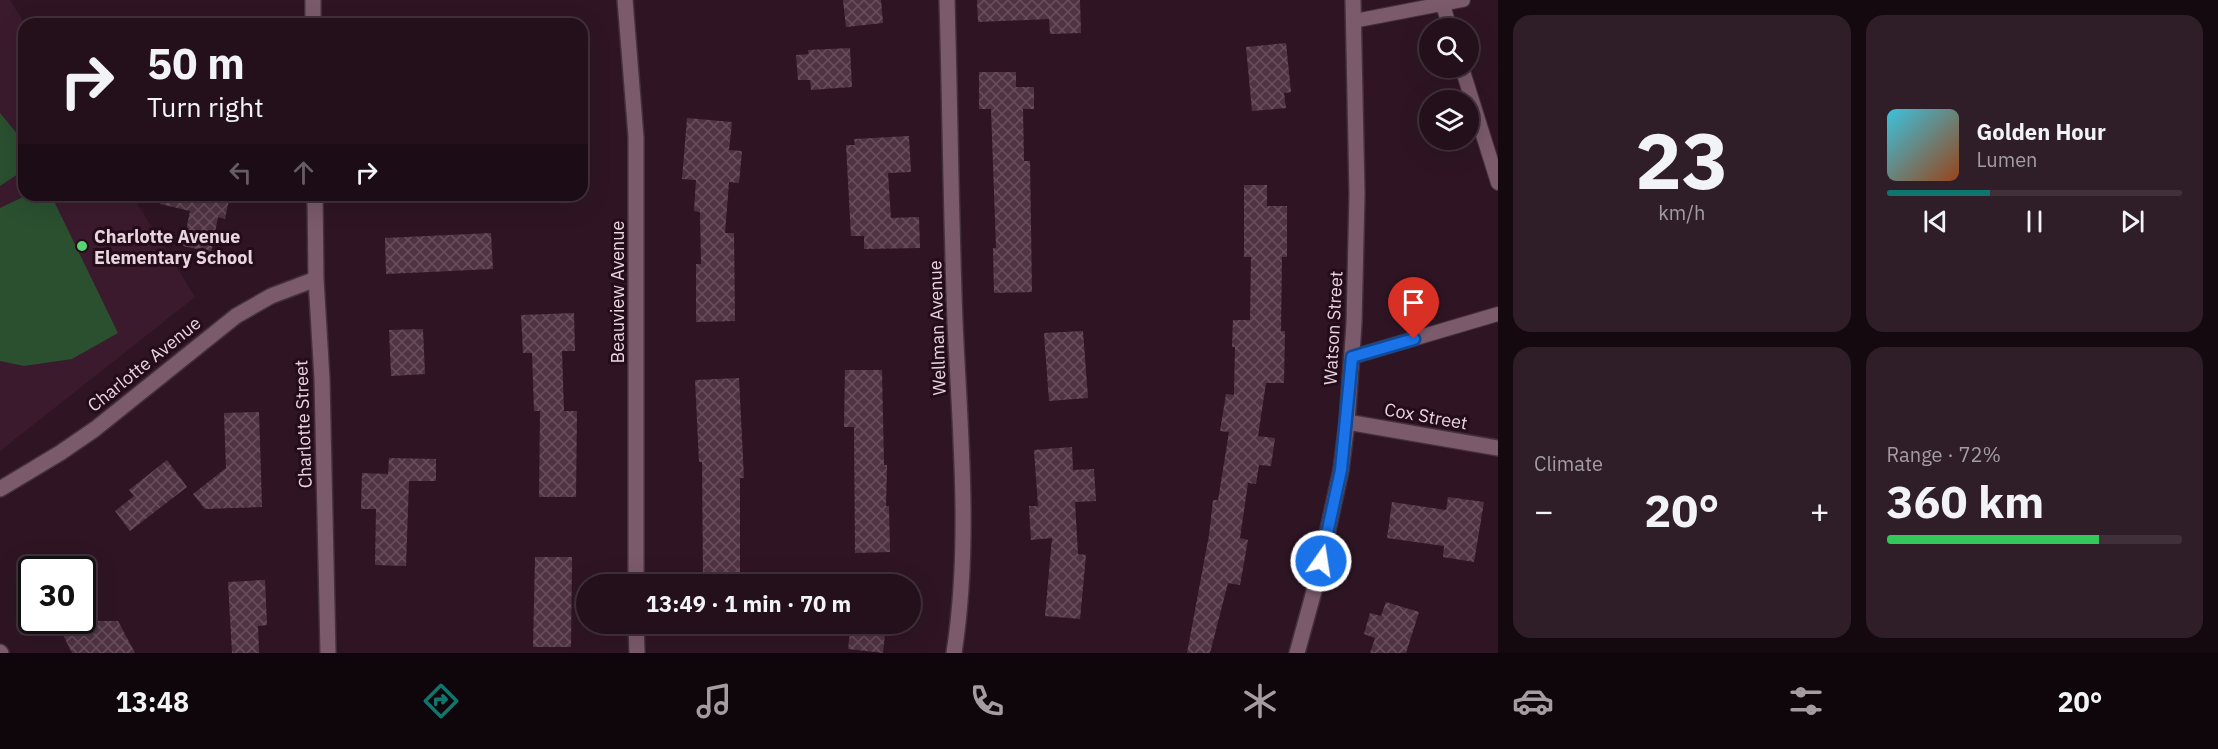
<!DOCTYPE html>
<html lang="en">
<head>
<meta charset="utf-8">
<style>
  body { margin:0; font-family:"IBM Plex Sans",sans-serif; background:#2f1e28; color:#f1f3f6; height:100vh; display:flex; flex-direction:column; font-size:22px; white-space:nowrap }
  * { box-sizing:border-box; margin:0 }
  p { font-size:20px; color:#a39da3 }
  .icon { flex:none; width:33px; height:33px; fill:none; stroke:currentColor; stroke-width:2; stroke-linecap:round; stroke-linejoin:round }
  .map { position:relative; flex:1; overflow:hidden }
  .panel { display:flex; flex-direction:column; gap:15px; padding:15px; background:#13090f; width:720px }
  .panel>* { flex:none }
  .hud { position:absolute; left:18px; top:18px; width:570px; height:183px; border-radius:18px; box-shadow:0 6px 24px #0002,0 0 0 2px #40303a; background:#23101b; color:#f1f3f6; overflow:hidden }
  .tools { position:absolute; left:1419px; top:18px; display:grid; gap:12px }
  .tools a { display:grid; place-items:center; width:60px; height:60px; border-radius:50%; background:#23101b; box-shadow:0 6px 24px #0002,0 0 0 2px #40303a; font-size:30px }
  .speed { position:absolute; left:18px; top:556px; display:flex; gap:12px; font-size:30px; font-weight:700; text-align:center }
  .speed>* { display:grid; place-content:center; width:78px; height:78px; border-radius:50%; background:#23101b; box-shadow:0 6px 24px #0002,0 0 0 2px #40303a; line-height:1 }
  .speed .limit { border:3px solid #111; border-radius:9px; background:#fff; color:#111 }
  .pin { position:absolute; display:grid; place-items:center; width:51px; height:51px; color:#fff; margin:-62px -26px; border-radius:50% 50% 50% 0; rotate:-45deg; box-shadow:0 0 6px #0007 }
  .pin .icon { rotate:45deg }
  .me { position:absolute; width:66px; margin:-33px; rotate:13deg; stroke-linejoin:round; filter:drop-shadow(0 0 4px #0008) }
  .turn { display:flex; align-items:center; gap:21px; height:126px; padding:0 30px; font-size:27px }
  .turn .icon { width:78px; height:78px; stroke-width:2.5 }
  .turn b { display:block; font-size:42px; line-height:51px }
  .lanes { display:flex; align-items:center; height:57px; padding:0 30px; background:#0003; justify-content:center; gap:30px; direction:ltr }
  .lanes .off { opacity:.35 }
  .big { font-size:45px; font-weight:800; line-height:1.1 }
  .panel .widget { flex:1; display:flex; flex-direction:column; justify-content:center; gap:9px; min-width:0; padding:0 21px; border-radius:18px; background:#2f1e28 }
  .panel .dial { align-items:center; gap:0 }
  .dial b { font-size:78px; line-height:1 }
  .song { display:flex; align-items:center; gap:18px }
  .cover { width:72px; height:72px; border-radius:9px; background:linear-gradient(135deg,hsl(190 70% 55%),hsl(20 70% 35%)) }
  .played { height:6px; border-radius:3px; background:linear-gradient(90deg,#0f766e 35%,#40303a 35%) }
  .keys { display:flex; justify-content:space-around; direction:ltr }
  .heat { display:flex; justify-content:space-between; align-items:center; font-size:33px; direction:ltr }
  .charge { height:9px; border-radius:4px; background:linear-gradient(90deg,#34c759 72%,#40303a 0) }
  .panel .tiles { flex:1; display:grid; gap:15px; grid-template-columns:repeat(2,1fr) }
  .trip { position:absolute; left:576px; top:574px; width:345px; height:60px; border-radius:30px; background:#23101b; box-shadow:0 6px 24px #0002,0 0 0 2px #40303a; font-weight:800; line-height:60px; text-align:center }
  .tabs { display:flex; height:96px; justify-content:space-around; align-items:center; background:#0e060b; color:#a39da3 }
  .tabs .icon { width:42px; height:42px }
  .tabs .current { color:#0f766e }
  .tabs b { font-size:27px; color:#f1f3f6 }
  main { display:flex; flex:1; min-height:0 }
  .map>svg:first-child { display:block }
  .built { fill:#3b1a2d }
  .grass { fill:#2a5030 }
  .building { fill:url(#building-cross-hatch) }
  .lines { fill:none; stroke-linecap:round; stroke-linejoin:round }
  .lane-casing { stroke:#44303b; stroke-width:16 }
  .street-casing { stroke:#44303b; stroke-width:18 }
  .lane { stroke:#7a5a6b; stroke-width:14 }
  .street { stroke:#7a5a6b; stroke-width:15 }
  .route-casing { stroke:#114b97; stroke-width:15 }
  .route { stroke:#1a73e8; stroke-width:10 }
  .poi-dot { fill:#56d671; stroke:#250c1b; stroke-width:2 }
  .labels { text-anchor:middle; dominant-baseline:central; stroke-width:6; stroke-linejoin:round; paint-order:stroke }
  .poi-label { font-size:18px; font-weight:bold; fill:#e8d5de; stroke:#250c1b; text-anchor:start }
  .street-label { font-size:18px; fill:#e8d5de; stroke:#250c1b }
</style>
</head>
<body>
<main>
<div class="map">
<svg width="1498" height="653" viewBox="0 0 1498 653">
  <defs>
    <pattern id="building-cross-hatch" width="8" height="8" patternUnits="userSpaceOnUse" patternTransform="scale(1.5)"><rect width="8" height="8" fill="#503343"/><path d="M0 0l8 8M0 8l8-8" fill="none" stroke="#69505e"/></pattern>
  </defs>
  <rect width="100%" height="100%" fill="#2f1524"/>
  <path class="built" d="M0,0H10L25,24L24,195H132L195,297L0,451Z"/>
  <path class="grass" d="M0,113L24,142V170L0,186Z
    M27,195H51L118,333L72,359L24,366L0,361V208Z"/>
  <path class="building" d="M843,0H881L883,23L846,27Z
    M977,0H1080L1081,33L1050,34L1049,19L978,22Z
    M1286,43L1291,92L1284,93L1286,108L1252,111L1246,47Z
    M850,48L852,87L811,90L810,80H798L796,55L809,54L808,50Z
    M979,72H1016V87H1034V109H1023L1024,161H1030L1032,292L994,293L993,248H996L991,109H979Z
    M687,118L732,122L729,150L742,151L739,183L729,182L725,233H734L735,321L696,322V264H701L700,212L694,211L696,180L682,179Z
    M909,136L911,172L888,173L891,218L919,217L920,248L864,249V236H851L846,145H855L854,139Z
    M1244,185H1267V206H1287V257H1282L1281,331H1285L1284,383H1266L1258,436L1275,438L1271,466L1259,465L1256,484L1248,483L1240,538L1248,540L1240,585L1228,583L1210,653H1187L1209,535L1213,500H1218L1229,432L1220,431L1226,394L1234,395L1235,347H1232L1233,320H1250L1251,257H1244Z
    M161,195H230L225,219L218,217L211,252L183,246L190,211L160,204Z
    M491,233L493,269L386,274L385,238Z
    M574,313L575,351H562L564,411H577L576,497H539L540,411H534L532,353H523L521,315Z
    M423,329L425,374L391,376L389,330Z
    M1083,331L1088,398L1049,401L1044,333Z
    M845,370H882L884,465H887L886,506H889L890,552L855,553L854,427H844Z
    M739,378L744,478H740V585H703L702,462H699L695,380Z
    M259,412L262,507L205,509L193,494L226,468L224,413Z
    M1072,447L1073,470L1094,469L1096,501L1075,502L1078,554L1086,555L1080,619L1045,616L1052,538L1031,540L1029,506H1038L1034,450Z
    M389,458L436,459V481H409L406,566L375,565L376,509H361L362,473L388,474Z
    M167,460L187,487L130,531L115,511L134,496L129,490Z
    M1448,497L1484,502L1474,562L1443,557L1444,546L1387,538L1392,502L1446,510Z
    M535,557H572L571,647H533Z
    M265,580L267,625L258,626L259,653H232L228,582Z
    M1386,602L1419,612L1406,653H1370L1375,638L1364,634L1370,613L1381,616Z
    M56,621H118L135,653H72Z
    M851,624H886L883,653L848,649Z"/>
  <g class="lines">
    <defs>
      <path id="lane" d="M1443,5L1450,28
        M1354,21L1463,0
        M1462,68L1498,183
        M1352,357L1498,314"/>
      <path id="street" d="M313,0V24
        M625,0L636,137V585
        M947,0C950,107 951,215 955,322C960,433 971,543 954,653
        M315,195L316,279L322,379L328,653
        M1347,422L1498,448
        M0,489L60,453L95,429L236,316L271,296L316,279
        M636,624L637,653
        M0,652L1,653
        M1297,653L1316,584L1341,470L1347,422L1354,324L1357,194L1353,0"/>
    </defs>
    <use href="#lane" class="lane-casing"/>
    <use href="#street" class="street-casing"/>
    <use href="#lane" class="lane"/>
    <use href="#street" class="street"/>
  </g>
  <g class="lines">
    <defs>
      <path id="route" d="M1321,561L1341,470L1352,357L1414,339"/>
    </defs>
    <use href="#route" class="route-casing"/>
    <use href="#route" class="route"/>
  </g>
  <circle class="poi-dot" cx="82" cy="246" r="6"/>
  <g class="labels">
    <g class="poi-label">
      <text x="94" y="236">Charlotte Avenue<tspan x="94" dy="21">Elementary School</tspan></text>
    </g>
    <g class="street-label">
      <text transform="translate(617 292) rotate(-90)">Beauview Avenue</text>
      <text transform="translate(937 328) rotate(-92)">Wellman Avenue</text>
      <text transform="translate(1333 328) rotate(-87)">Watson Street</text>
      <text transform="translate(144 364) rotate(-39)">Charlotte Avenue</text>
      <text transform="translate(1426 416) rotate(10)">Cox Street</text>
      <text transform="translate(303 424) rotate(-92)">Charlotte Street</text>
    </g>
  </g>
</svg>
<div class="tools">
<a><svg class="icon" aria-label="search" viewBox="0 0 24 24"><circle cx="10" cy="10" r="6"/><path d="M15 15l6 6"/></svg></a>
<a><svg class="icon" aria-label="layers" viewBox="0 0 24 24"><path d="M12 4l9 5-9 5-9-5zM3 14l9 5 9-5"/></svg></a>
</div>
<div class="speed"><div class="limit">30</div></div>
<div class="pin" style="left:1414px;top:339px;background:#d93025"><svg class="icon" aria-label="arrive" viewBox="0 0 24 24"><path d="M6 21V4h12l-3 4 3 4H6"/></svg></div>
<svg class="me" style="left:1321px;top:561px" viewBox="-20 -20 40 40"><circle r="17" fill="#1a73e8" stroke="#fff" stroke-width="3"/><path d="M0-11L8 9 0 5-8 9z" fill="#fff"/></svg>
<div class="trip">13:49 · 1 min · 70 m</div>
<div class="hud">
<div class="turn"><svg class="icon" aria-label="right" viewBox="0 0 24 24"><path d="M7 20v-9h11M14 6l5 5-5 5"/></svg><div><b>50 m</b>Turn right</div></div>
<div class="lanes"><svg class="icon off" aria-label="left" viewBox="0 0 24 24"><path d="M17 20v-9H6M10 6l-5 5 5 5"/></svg><svg class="icon off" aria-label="ahead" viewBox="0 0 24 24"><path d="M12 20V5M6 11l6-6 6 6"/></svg><svg class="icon" aria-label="right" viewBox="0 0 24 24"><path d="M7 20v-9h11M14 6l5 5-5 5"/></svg></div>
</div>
</div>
<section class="panel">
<div class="tiles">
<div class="widget dial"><b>23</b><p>km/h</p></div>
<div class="widget">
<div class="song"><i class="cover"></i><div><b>Golden Hour</b><p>Lumen</p></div></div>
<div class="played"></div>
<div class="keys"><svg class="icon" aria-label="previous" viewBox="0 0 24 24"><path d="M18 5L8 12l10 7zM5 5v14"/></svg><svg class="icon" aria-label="pause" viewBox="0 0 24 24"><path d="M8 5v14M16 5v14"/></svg><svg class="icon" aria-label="next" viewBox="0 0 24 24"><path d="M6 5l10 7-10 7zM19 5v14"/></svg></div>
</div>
<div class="widget"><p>Climate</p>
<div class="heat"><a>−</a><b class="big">20°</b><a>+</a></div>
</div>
<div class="widget"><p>Range · 72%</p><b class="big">360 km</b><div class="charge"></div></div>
</div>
</section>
</main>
<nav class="tabs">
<b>13:48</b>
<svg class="icon current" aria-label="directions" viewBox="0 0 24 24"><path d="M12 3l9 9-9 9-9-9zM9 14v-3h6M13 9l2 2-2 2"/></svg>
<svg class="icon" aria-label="music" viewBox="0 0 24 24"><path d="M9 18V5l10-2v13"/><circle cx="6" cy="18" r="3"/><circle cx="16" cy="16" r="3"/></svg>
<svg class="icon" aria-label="phone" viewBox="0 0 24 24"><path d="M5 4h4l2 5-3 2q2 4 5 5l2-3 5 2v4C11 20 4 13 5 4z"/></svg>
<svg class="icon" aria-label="climate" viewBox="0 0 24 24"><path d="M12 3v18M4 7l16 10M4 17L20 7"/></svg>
<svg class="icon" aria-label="car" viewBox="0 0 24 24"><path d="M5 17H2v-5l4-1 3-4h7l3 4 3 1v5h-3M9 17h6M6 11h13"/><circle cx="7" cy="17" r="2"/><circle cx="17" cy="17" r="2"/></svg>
<svg class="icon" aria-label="filters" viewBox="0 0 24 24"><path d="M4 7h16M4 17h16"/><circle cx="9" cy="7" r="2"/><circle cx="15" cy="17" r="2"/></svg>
<b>20°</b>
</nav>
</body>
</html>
